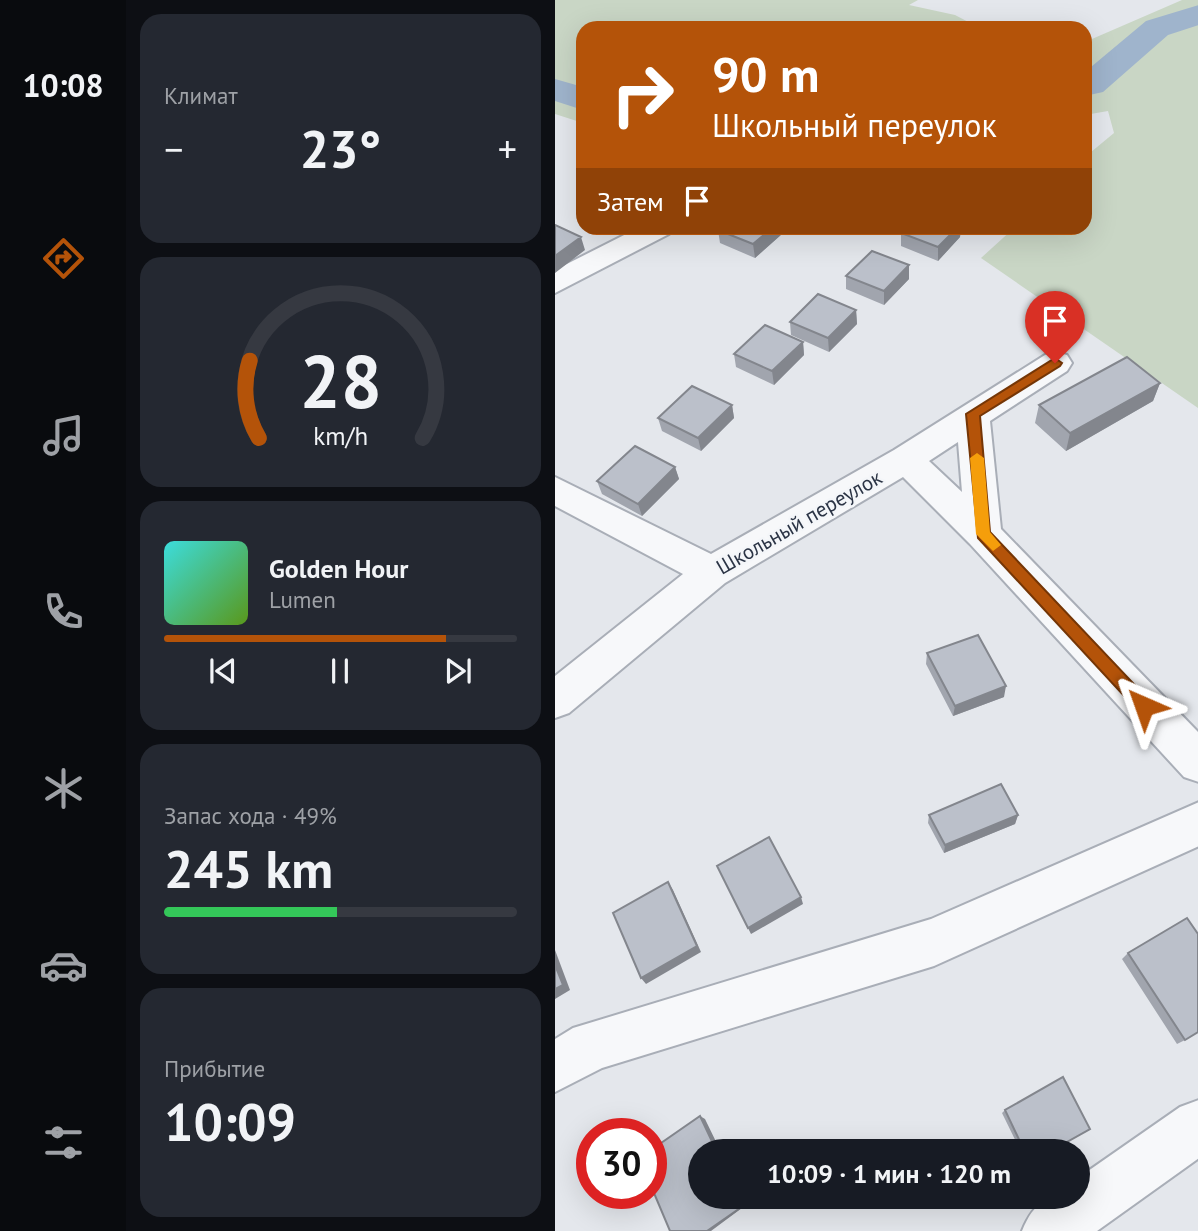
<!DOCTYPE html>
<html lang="ru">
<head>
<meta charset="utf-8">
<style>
  body { margin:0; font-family:"PT Sans",sans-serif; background:#242831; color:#f1f3f6; height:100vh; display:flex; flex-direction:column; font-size:26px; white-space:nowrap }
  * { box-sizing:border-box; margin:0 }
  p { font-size:23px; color:#9ea1a6 }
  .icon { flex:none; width:38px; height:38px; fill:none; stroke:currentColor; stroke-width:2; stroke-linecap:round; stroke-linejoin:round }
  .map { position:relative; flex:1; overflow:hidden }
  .sheet { display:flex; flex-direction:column; gap:14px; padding:14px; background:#0d0f14; width:429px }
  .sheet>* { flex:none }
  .hud { position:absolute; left:21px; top:21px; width:516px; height:214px; border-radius:21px; box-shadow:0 7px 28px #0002; background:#b45309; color:#fff; overflow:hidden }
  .speed { position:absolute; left:21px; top:1118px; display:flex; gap:14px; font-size:35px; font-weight:700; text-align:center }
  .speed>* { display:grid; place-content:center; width:91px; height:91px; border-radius:50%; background:#171b24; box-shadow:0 7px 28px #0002; line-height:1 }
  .speed .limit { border:10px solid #d22; background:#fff; color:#111 }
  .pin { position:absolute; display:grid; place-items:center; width:60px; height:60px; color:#fff; margin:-72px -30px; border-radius:50% 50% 50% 0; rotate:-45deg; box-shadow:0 0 7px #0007 }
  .pin .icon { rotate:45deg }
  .me { position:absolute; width:77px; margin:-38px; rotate:317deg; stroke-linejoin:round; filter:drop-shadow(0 0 5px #0008) }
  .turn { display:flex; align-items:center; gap:24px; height:147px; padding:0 21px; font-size:32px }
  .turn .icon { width:91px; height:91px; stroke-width:2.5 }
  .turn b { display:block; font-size:49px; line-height:60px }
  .then { display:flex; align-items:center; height:66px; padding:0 21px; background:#0003; gap:14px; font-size:26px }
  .big { font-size:52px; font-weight:600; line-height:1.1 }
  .sheet .widget { flex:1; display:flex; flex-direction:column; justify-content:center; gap:10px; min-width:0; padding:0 24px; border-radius:21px; background:#242831 }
  .sheet .dial { align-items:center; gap:0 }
  .dial svg { height:182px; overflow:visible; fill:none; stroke:#363941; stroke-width:7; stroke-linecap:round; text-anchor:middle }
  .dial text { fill:#f1f3f6; stroke:none }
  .song { display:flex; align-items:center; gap:21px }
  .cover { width:84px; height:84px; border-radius:10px; background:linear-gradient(135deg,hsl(180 70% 55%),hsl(90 70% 35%)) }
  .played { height:7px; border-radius:4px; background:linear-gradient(90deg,#b45309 80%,#363941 80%) }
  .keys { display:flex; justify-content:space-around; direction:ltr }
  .heat { display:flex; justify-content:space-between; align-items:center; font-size:38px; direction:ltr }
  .charge { height:10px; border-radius:5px; background:linear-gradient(90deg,#34c759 49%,#363941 0) }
  .trip { position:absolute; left:133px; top:1139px; width:402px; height:70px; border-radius:35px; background:#171b24; box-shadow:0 7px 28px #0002; font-weight:600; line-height:70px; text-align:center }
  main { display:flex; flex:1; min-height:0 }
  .tab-bar { display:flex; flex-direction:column; width:126px; justify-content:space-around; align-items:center; background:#090b0e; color:#9ea1a6 }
  .tab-bar .icon { width:49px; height:49px }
  .tab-bar .active { color:#b45309 }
  .tab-bar b { font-size:32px; color:#f1f3f6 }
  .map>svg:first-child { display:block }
  .green { fill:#c9d6c5 }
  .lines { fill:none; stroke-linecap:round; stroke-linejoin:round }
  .river { fill:#9fb4cc; fill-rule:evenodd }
  .minor-casing { stroke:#a9aeb7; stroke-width:4 }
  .minor { fill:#f7f8fa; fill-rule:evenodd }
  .wall { fill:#a1a5ae }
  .shaded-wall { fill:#83868d }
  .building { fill:#bbc0ca; stroke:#83868d; stroke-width:2 }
  .route { fill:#b45309; stroke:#753606; stroke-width:2 }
  .slow { fill:#f59e0b }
  .labels { text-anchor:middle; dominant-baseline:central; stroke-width:5; stroke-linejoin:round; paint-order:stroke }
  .street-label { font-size:21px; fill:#2b3445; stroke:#f4f6f9 }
</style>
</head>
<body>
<main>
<nav class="tab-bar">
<b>10:08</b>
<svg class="icon active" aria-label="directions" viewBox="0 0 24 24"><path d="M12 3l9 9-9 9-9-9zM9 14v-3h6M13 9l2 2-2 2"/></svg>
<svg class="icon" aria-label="music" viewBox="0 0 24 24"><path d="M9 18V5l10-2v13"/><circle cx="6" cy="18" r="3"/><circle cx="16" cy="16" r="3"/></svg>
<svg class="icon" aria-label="phone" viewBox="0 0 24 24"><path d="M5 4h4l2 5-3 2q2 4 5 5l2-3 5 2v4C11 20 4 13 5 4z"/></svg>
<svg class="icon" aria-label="climate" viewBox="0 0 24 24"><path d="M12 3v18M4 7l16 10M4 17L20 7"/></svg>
<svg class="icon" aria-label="car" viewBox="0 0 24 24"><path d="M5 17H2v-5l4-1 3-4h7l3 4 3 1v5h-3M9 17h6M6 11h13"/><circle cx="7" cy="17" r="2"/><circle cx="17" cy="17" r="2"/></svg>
<svg class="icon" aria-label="filters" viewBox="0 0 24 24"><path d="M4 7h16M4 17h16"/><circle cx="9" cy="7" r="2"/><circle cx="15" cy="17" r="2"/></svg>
</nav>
<section class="sheet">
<div class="widget"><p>Климат</p>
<div class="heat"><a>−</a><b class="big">23°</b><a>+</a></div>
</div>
<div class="widget dial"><svg viewBox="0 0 100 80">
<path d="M14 69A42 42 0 1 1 86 69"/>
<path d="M14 69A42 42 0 0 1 10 35" stroke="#b45309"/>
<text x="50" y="56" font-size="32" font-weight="700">28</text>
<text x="50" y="72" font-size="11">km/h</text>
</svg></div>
<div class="widget">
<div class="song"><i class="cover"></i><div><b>Golden Hour</b><p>Lumen</p></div></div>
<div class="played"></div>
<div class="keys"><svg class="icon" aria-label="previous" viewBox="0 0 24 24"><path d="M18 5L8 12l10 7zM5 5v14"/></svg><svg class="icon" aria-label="pause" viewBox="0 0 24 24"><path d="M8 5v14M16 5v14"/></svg><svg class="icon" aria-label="next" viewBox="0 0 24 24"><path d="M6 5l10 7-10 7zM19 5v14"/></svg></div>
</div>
<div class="widget"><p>Запас хода · 49%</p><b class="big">245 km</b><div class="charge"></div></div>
<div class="widget"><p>Прибытие</p><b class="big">10:09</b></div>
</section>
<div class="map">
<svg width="644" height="1231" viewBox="0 0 644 1231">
  <rect width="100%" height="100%" fill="#e4e7ec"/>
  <path class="green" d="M0,0H363L354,5L400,15L425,28H28V123L0,114Z
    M627,0H643V408L426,258L459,228H530V157L559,133L553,111L530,115V42Z"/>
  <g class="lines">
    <path class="river" d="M644,5V25L613,35L548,92L530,96V72L591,21Z
      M0,79L28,87V110L0,101Z"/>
    <defs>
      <path id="minor" d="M83,228H118L114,234L0,293V270Z
        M501,352L512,355L517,363L512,371L435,421L446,529L644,733V782L629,777L415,544L348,477L170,583L14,713L0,718V676L128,574L0,506V477L156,554L339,450L490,355ZM403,442L407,492L374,461Z
        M644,802V846L379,966L47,1068L0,1092V1039L18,1028L376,919Z
        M644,1100V1158L542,1231H467C480,1200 491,1197 523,1197V1178L625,1107Z"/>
    </defs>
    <use href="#minor" class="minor-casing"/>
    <use href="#minor" class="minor"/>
  </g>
  <path class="wall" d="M65,228H84L77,233Z
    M166,228H226L227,234L200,258L165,243L163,230Z
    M352,228H406L405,237L383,261L346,246V233Z
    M291,276L354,279L329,305L291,289Z
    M301,310L302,324L274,352L236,335L235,322Z
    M248,342L249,355L219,385L181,367L179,354Z
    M605,383L598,401L511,451L480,423L484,405Z
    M177,405L179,418L146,451L107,431L103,418Z
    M120,467L124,479L87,516L47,494L42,481Z
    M372,653L449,697L398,716L371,664Z
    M374,815H463L460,824L389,853L373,823Z
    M573,953L630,1040L622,1044L567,959Z
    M450,1110L494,1152H466L447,1113Z"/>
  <path class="shaded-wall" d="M76,228H84L77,233Z
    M217,228H226L227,234L200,258L198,244Z
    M402,228H406L405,237L383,261V247Z
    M26,237L30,250L0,273V256Z
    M354,265V279L329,305V291Z
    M301,310L302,324L274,352L273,338Z
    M248,342L249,355L219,385L217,371Z
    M605,383L598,401L511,451L515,433Z
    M177,405L179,418L146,451L143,438Z
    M120,467L124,479L87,516L83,504Z
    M451,686L449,697L398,716L400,706Z
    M463,815L460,824L389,853L390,845Z
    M113,882L118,890L146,952L91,984L86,978Z
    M246,897L248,904L196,934L193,928Z
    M0,950L15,990L0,999Z
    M145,1116L150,1119L166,1152H162Z
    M183,1197H187L191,1205L156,1231H152Z"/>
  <path class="building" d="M0,225L26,237L0,256Z
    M166,228H217L198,244L163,230Z
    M352,228H402L383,247L346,233Z
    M317,251L354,265L329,291L291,276Z
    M263,294L301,310L273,338L235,322Z
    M210,325L248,342L217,371L179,354Z
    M572,357L605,383L515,433L484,405Z
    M137,386L177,405L143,438L103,418Z
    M80,446L120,467L83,504L42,481Z
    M423,635L451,686L400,706L372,653Z
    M446,784L463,815L390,845L374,815Z
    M214,837L246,897L193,928L162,866Z
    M113,882L142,946L86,978L58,913Z
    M632,918L643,934V1032L630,1040L573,953Z
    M0,965L8,985L0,989Z
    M508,1077L535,1129L494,1152H470L450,1110Z
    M145,1116L162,1152H145V1197H183L188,1206L152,1231H115L96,1186V1150Z"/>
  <path class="route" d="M500,358L507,363L505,366L425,416L435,532L595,701L598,706L589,714L583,711L423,538L411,414Z"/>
  <path class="slow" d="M422,453L429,458L435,532L446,545L438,551L421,534L415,458Z"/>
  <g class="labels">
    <g class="street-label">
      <text transform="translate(244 522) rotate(-30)">Школьный переулок</text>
    </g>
  </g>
</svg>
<div class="speed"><div class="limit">30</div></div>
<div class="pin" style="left:500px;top:363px;background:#d93025"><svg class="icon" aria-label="arrive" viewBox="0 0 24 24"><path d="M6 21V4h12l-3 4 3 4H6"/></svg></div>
<svg class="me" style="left:589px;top:706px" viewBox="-20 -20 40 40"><path d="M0-17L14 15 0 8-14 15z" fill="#b45309" stroke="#fff" stroke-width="4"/></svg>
<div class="trip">10:09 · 1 мин · 120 m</div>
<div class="hud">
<div class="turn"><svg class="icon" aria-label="right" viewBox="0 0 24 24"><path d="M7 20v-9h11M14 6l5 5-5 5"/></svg><div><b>90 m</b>Школьный переулок</div></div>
<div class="then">Затем<svg class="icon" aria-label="arrive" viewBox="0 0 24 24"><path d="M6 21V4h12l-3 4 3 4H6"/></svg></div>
</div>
</div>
</main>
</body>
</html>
